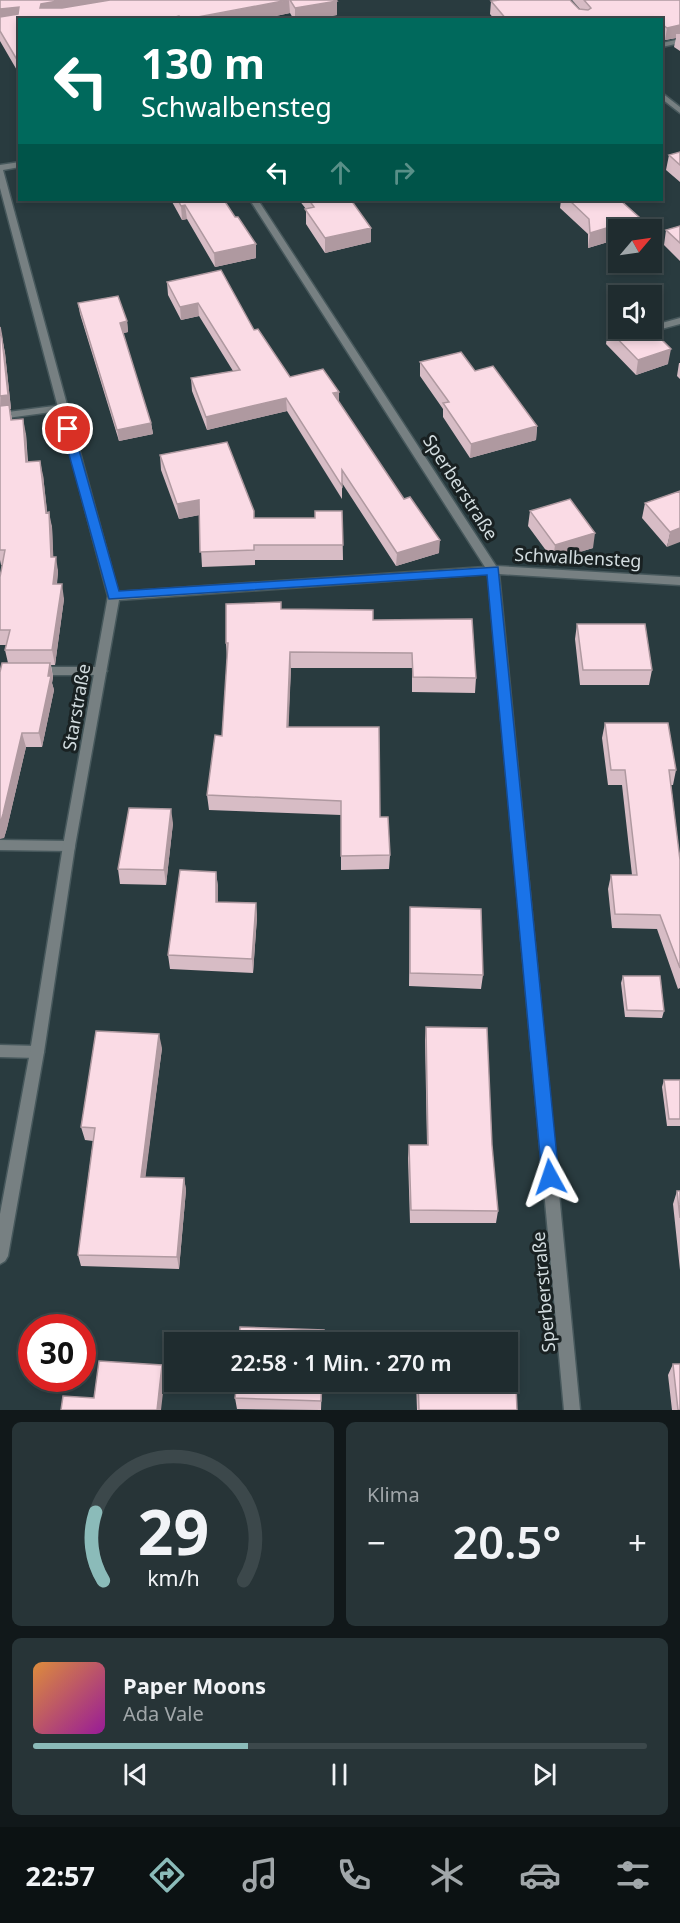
<!DOCTYPE html>
<html lang="de">
<head>
<meta charset="utf-8">
<style>
  body { margin:0; font-family:"Noto Sans",sans-serif; background:#273437; color:#f1f3f6; height:100vh; display:flex; flex-direction:column; font-size:22px; white-space:nowrap }
  * { box-sizing:border-box; margin:0 }
  p { font-size:20px; color:#a1a7aa }
  .icon { flex:none; width:33px; height:33px; fill:none; stroke:currentColor; stroke-width:2; stroke-linecap:round; stroke-linejoin:round }
  .map { position:relative; height:1410px; overflow:hidden }
  .side { display:flex; flex-direction:column; gap:12px; padding:12px; background:#11181a; flex:1 }
  .side>* { flex:none }
  .banner { position:absolute; left:18px; top:18px; width:645px; height:183px; border-radius:0px; box-shadow:0 3px 9px #0003,0 0 0 2px #3c484b; background:#00695c; color:#fff; overflow:hidden }
  .needle { width:39px; rotate:61deg }
  .buttons { position:absolute; left:608px; top:219px; display:grid; gap:12px }
  .buttons a { display:grid; place-items:center; width:54px; height:54px; border-radius:0px; background:#1f2c2f; box-shadow:0 3px 9px #0003,0 0 0 2px #3c484b; font-size:30px }
  .speed { position:absolute; left:18px; top:1314px; display:flex; gap:12px; font-size:30px; font-weight:700; text-align:center }
  .speed>* { display:grid; place-content:center; width:78px; height:78px; border-radius:50%; background:#1f2c2f; box-shadow:0 3px 9px #0003,0 0 0 2px #3c484b; line-height:1 }
  .speed .limit { border:9px solid #d22; background:#fff; color:#111 }
  .pin { position:absolute; display:grid; place-items:center; width:51px; height:51px; color:#fff; margin:-26px; border:3px solid #fff; border-radius:50%; box-shadow:0 2px 6px #0007 }
  .me { position:absolute; width:66px; margin:-33px; rotate:355deg; stroke-linejoin:round; filter:drop-shadow(0 0 4px #0008) }
  .turn { display:flex; align-items:center; gap:21px; height:126px; padding:0 24px; font-size:27px }
  .turn .icon { width:78px; height:78px; stroke-width:2.5 }
  .turn b { display:block; font-size:42px; line-height:51px }
  .lanes { display:flex; align-items:center; height:57px; padding:0 24px; background:#0003; justify-content:center; gap:30px; direction:ltr }
  .lanes .off { opacity:.35 }
  .big { font-size:45px; font-weight:600; line-height:1.1 }
  .side .widget { flex:1; display:flex; flex-direction:column; justify-content:center; gap:9px; min-width:0; padding:0 21px; border-radius:9px; background:#273437 }
  .side .dial { align-items:center; gap:0 }
  .dial svg { height:156px; overflow:visible; fill:none; stroke:#3c484b; stroke-width:7; stroke-linecap:round; text-anchor:middle }
  .dial text { fill:#f1f3f6; stroke:none }
  .song { display:flex; align-items:center; gap:18px }
  .cover { width:72px; height:72px; border-radius:9px; background:linear-gradient(135deg,hsl(30 70% 55%),hsl(300 70% 35%)) }
  .played { height:6px; border-radius:3px; background:linear-gradient(90deg,#8bbbb9 35%,#3c484b 35%) }
  .keys { display:flex; justify-content:space-around; direction:ltr }
  .heat { display:flex; justify-content:space-between; align-items:center; font-size:33px; direction:ltr }
  .side .tiles { flex:1; display:grid; gap:12px; grid-template-columns:1fr 1fr }
  .widget:last-child { grid-column:span 2 }
  .trip { position:absolute; left:164px; top:1332px; width:354px; height:60px; border-radius:0px; background:#1f2c2f; box-shadow:0 3px 9px #0003,0 0 0 2px #3c484b; font-weight:600; line-height:60px; text-align:center }
  .menu { display:flex; height:96px; justify-content:space-around; align-items:center; background:#0c1213; color:#a1a7aa }
  .menu .icon { width:42px; height:42px }
  .menu .on { color:#8bbbb9 }
  .menu b { font-size:27px; color:#f1f3f6 }
  .map>svg:first-child { display:block }
  .lines { fill:none; stroke-linecap:round; stroke-linejoin:round }
  .lane-casing { stroke:#47585c; stroke-width:3 }
  .street-casing { stroke:#47585c; stroke-width:3 }
  .lane { fill:#778082; fill-rule:evenodd }
  .street { fill:#778082; fill-rule:evenodd }
  .wall { fill:#d7bcc5 }
  .shaded-wall { fill:#af99a0 }
  .building { fill:#fadbe5; stroke:#af99a0; stroke-width:1.5 }
  .route { fill:#1a73e8; stroke:#114b97; stroke-width:1.5 }
  .labels { text-anchor:middle; dominant-baseline:central; stroke-width:6; stroke-linejoin:round; paint-order:stroke }
  .street-label { font-size:18px; fill:#d2dcdf; stroke:#192122 }
</style>
</head>
<body>
<div class="map">
<svg width="680" height="1410" viewBox="0 0 680 1410">
  <rect width="100%" height="100%" fill="#293b3f"/>
  <g class="lines">
    <defs>
      <path id="lane" d="M680,318V324L654,331L650,328L651,326Z
        M62,405L67,408L66,410L0,419V413Z
        M36,667H101L107,671L101,675H36L30,671Z
        M0,840L69,841L74,842L75,846L74,850L69,851L0,850Z
        M0,1045L37,1046L42,1048L44,1052L42,1056L37,1058L0,1057Z"/>
      <path id="street" d="M680,39V43L662,47V43Z
        M662,93L680,107V113L662,99Z
        M20,162V167L3,170L118,592L485,567L250,200H258L496,566L680,577V585L499,574L580,1410H564L488,574L119,600L75,846L44,1052L8,1256L5,1261L0,1264V1214L30,1052L63,846L108,596L0,188V165Z"/>
    </defs>
    <use href="#lane" class="lane-casing"/>
    <use href="#street" class="street-casing"/>
    <use href="#lane" class="lane"/>
    <use href="#street" class="street"/>
  </g>
  <path class="wall" d="M0,0H336L337,15L308,20H294L290,13L257,20H20V71L18,72L0,41Z
    M572,0H680V51L674,47L676,38L665,40L662,37V20H495L490,14L491,1L580,9Z
    M680,152V182L666,170L669,155Z
    M171,200H224L256,258L215,267L187,219L182,220Z
    M299,200H356L351,201L371,242L325,253L306,224V209Z
    M561,200H620L640,218L639,230H618V239L588,248V234L560,208Z
    M680,226V261L664,245L666,230Z
    M167,282L254,330L290,377L339,392V402L439,553L396,566L342,483V499L287,411L207,430L192,391L191,378L233,371L199,316L181,320L168,295Z
    M78,303L127,321L128,332L123,333L151,423L153,434L119,441L80,314Z
    M0,327L5,353L11,409H10L12,420L26,434L28,462L43,475L47,512L52,527L53,557L58,571L57,584L64,599L55,665H51L53,677L52,683L54,690L42,747H26L7,828L4,838L8,663L5,650L7,645H0V577L2,565H1L0,560Z
    M608,329L668,364L636,375L606,344Z
    M420,362L475,371L537,426L536,440L470,458L443,417V409L420,376Z
    M679,363H680V379L677,376Z
    M160,455L254,518H315L342,511L343,560H255V565L202,567L199,515L179,519L161,470Z
    M680,491L667,547L642,518L645,503Z
    M530,511L593,548L553,560L528,526Z
    M282,609L373,620L476,678L475,693L412,692V668H291L288,727L380,817L390,855L389,869L341,870V815L209,810L207,795L222,736L227,658L226,643Z
    M577,624L652,670L649,685H580L575,639Z
    M605,723L676,770L673,785H671L680,860V988L678,989L657,929L612,928L608,889L611,875H632L622,785H608L602,738Z
    M173,823L166,885L120,884L118,869Z
    M216,872L218,887V902L256,903L257,917L253,973L170,969L168,955Z
    M410,907L483,975L481,989L409,986Z
    M623,976L664,1011L662,1018L625,1017L621,983Z
    M426,1027L498,1211L496,1223H410L408,1158L409,1145H427L425,1040Z
    M162,1048L145,1177L184,1178L186,1190L179,1269L81,1266L78,1255L93,1141L85,1140L81,1127Z
    M664,1080H680V1126H667L662,1087Z
    M677,1191H680V1270L673,1204Z
    M673,1364L680,1410H672L668,1375Z
    M322,1382L321,1410L237,1409L235,1398Z
    M416,1382H507L517,1410H417Z"/>
  <path class="shaded-wall" d="M63,0H140L42,20L40,8L41,4Z
    M289,0L290,13L257,20H182Z
    M337,1V15L308,20H295V8Z
    M19,7L21,20L0,23V9Z
    M179,16V20H163Z
    M680,25V34H676V38L665,40L667,28Z
    M19,57L20,71L18,72L16,58Z
    M185,205L187,219L182,220L181,206Z
    M640,218L639,230H618V239L588,248L590,233Z
    M371,228V242L325,253V238Z
    M256,244V258L215,267L214,253Z
    M198,303L199,316L181,320L180,307Z
    M127,321L128,332L121,334L120,323Z
    M2,338L5,353L11,409H10L12,420H11L0,411Z
    M671,349L668,364L636,375L638,360Z
    M339,392V405L333,393Z
    M286,398L287,411L207,430L206,417Z
    M23,419L26,434L28,477L26,462Z
    M151,423L153,434L119,441L117,430Z
    M537,426L536,440L470,458L471,444Z
    M40,461L43,475L49,527L46,513Z
    M199,500L200,515L179,519L177,504Z
    M49,512L52,527L54,571L56,557L58,571L55,599L53,584Z
    M680,528V542L667,547L670,532Z
    M595,533L593,548L553,560L555,545Z
    M440,540L439,553L396,566L397,553Z
    M62,584L64,599L55,665L52,650Z
    M290,652L291,668L288,742L287,727Z
    M50,663L53,677L52,683L54,690L42,747L39,733Z
    M22,733L26,747L7,828L4,838L0,839V824Z
    M171,809L173,823L166,885L164,870Z
    M216,872L218,887V916L216,902Z
    M256,903L257,917L253,973L252,959Z
    M159,1034L162,1048L144,1189L141,1177Z
    M184,1178L186,1190L179,1269L177,1257Z
    M162,1365L165,1375L161,1410H157Z"/>
  <path class="building" d="M0,0H63L41,4L40,8H62L110,0H288L182,20L179,16L163,20H20V58L19,57L16,58L0,31V17L18,14L19,7L0,9Z
    M290,0H336L337,1L295,8Z
    M500,0H570L579,9L588,10L591,8L584,0H680V25L667,28L662,24V20H507L491,1Z
    M680,152V165L669,155Z
    M178,200H224L235,217H238L256,244L214,253L185,205L181,206Z
    M309,200H351L371,228L325,238L305,209L314,207Z
    M569,200H620L640,218L590,233L589,219Z
    M680,226V243L666,230Z
    M221,270L254,330L258,329L290,377L323,369L339,392L333,393L404,499L410,497L440,540L397,553L342,470V486L286,398L206,417L191,378L240,370L198,303L180,307L167,282Z
    M118,296L127,321L120,323L151,423L117,430L78,303Z
    M618,326V328H650L671,349L638,360L608,329Z
    M0,327L2,338L8,395L0,396Z
    M461,352L475,371L493,366L537,426L471,444L443,403L449,402L420,362Z
    M9,405L11,420L23,419L26,462L40,461L46,513L49,512L51,557H56L53,584H62L52,650H5L10,630H0V577L5,550H0V406Z
    M227,442L254,511V518H315V511H342L343,545H254V550L200,552L199,500L177,504L160,455Z
    M680,491V528L670,532L645,503Z
    M570,499L595,533L555,545L530,511Z
    M281,602V609L373,610V620L472,619L476,678L413,677L412,653L290,652L287,727H379L380,817H388L390,855L341,856V801L207,795L215,735L222,736L228,643H226V604Z
    M577,624H645L652,670H583Z
    M2,663H50L48,676H51L39,733H22L3,814L0,824V672Z
    M605,723H668L676,770H669L680,860V968L660,915L615,914L611,875H637L625,770H611Z
    M129,808L171,809L164,870L118,869Z
    M180,870L216,872V902L256,903L252,959L168,955Z
    M410,907L481,909L483,975L410,973Z
    M623,976H660L664,1011L627,1010Z
    M426,1027L487,1028L492,1145L498,1211L411,1210L409,1145H428Z
    M96,1031L159,1034L141,1177L184,1178L177,1257L78,1255L95,1128L81,1127Z
    M664,1080H680V1119H669Z
    M677,1191H680V1218Z
    M240,1327L324,1330L323,1342H239Z
    M507,1360L515,1361L517,1410H419L418,1382H507Z
    M99,1361L162,1365L157,1410H61L63,1396L94,1398Z
    M673,1364H680V1410H678Z
    M237,1382H322L321,1401L235,1398Z"/>
  <path class="route" d="M68,425L73,429L119,591L498,567L559,1177L556,1182L550,1185L544,1182L542,1177L487,575L109,599L62,429Z"/>
  <g class="labels">
    <g class="street-label">
      <text transform="translate(461 487) rotate(57)">Sperberstraße</text>
      <text transform="translate(578 557) rotate(3)">Schwalbensteg</text>
      <text transform="translate(76 707) rotate(-80)">Starstraße</text>
      <text transform="translate(543 1292) rotate(-95)">Sperberstraße</text>
    </g>
  </g>
</svg>
<div class="buttons">
<a><svg class="needle" viewBox="-14 -14 28 28"><path d="M0-13l5 13h-10z" fill="#e53935"/><path d="M0 13l5-13h-10z" fill="#a1a7aa"/></svg></a>
<a><svg class="icon" aria-label="sound" viewBox="0 0 24 24"><path d="M4 9h4l5-4v14l-5-4H4zM17 9q2 3 0 6"/></svg></a>
</div>
<div class="speed"><div class="limit">30</div></div>
<div class="pin" style="left:68px;top:429px;background:#d93025"><svg class="icon" aria-label="arrive" viewBox="0 0 24 24"><path d="M6 21V4h12l-3 4 3 4H6"/></svg></div>
<svg class="me" style="left:550px;top:1177px" viewBox="-20 -20 40 40"><path d="M0-17L14 15 0 8-14 15z" fill="#1a73e8" stroke="#fff" stroke-width="4"/></svg>
<div class="trip">22:58 · 1 Min. · 270 m</div>
<div class="banner">
<div class="turn"><svg class="icon" aria-label="left" viewBox="0 0 24 24"><path d="M17 20v-9H6M10 6l-5 5 5 5"/></svg><div><b>130 m</b>Schwalbensteg</div></div>
<div class="lanes"><svg class="icon" aria-label="left" viewBox="0 0 24 24"><path d="M17 20v-9H6M10 6l-5 5 5 5"/></svg><svg class="icon off" aria-label="ahead" viewBox="0 0 24 24"><path d="M12 20V5M6 11l6-6 6 6"/></svg><svg class="icon off" aria-label="right" viewBox="0 0 24 24"><path d="M7 20v-9h11M14 6l5 5-5 5"/></svg></div>
</div>
</div>
<section class="side">
<div class="tiles">
<div class="widget dial"><svg viewBox="0 0 100 80">
<path d="M14 69A42 42 0 1 1 86 69"/>
<path d="M14 69A42 42 0 0 1 10 34" stroke="#8bbbb9"/>
<text x="50" y="56" font-size="32" font-weight="700">29</text>
<text x="50" y="72" font-size="11">km/h</text>
</svg></div>
<div class="widget"><p>Klima</p>
<div class="heat"><a>−</a><b class="big">20.5°</b><a>+</a></div>
</div>
<div class="widget">
<div class="song"><i class="cover"></i><div><b>Paper Moons</b><p>Ada Vale</p></div></div>
<div class="played"></div>
<div class="keys"><svg class="icon" aria-label="previous" viewBox="0 0 24 24"><path d="M18 5L8 12l10 7zM5 5v14"/></svg><svg class="icon" aria-label="pause" viewBox="0 0 24 24"><path d="M8 5v14M16 5v14"/></svg><svg class="icon" aria-label="next" viewBox="0 0 24 24"><path d="M6 5l10 7-10 7zM19 5v14"/></svg></div>
</div>
</div>
</section>
<nav class="menu">
<b>22:57</b>
<svg class="icon on" aria-label="directions" viewBox="0 0 24 24"><path d="M12 3l9 9-9 9-9-9zM9 14v-3h6M13 9l2 2-2 2"/></svg>
<svg class="icon" aria-label="music" viewBox="0 0 24 24"><path d="M9 18V5l10-2v13"/><circle cx="6" cy="18" r="3"/><circle cx="16" cy="16" r="3"/></svg>
<svg class="icon" aria-label="phone" viewBox="0 0 24 24"><path d="M5 4h4l2 5-3 2q2 4 5 5l2-3 5 2v4C11 20 4 13 5 4z"/></svg>
<svg class="icon" aria-label="climate" viewBox="0 0 24 24"><path d="M12 3v18M4 7l16 10M4 17L20 7"/></svg>
<svg class="icon" aria-label="car" viewBox="0 0 24 24"><path d="M5 17H2v-5l4-1 3-4h7l3 4 3 1v5h-3M9 17h6M6 11h13"/><circle cx="7" cy="17" r="2"/><circle cx="17" cy="17" r="2"/></svg>
<svg class="icon" aria-label="filters" viewBox="0 0 24 24"><path d="M4 7h16M4 17h16"/><circle cx="9" cy="7" r="2"/><circle cx="15" cy="17" r="2"/></svg>
</nav>
</body>
</html>
